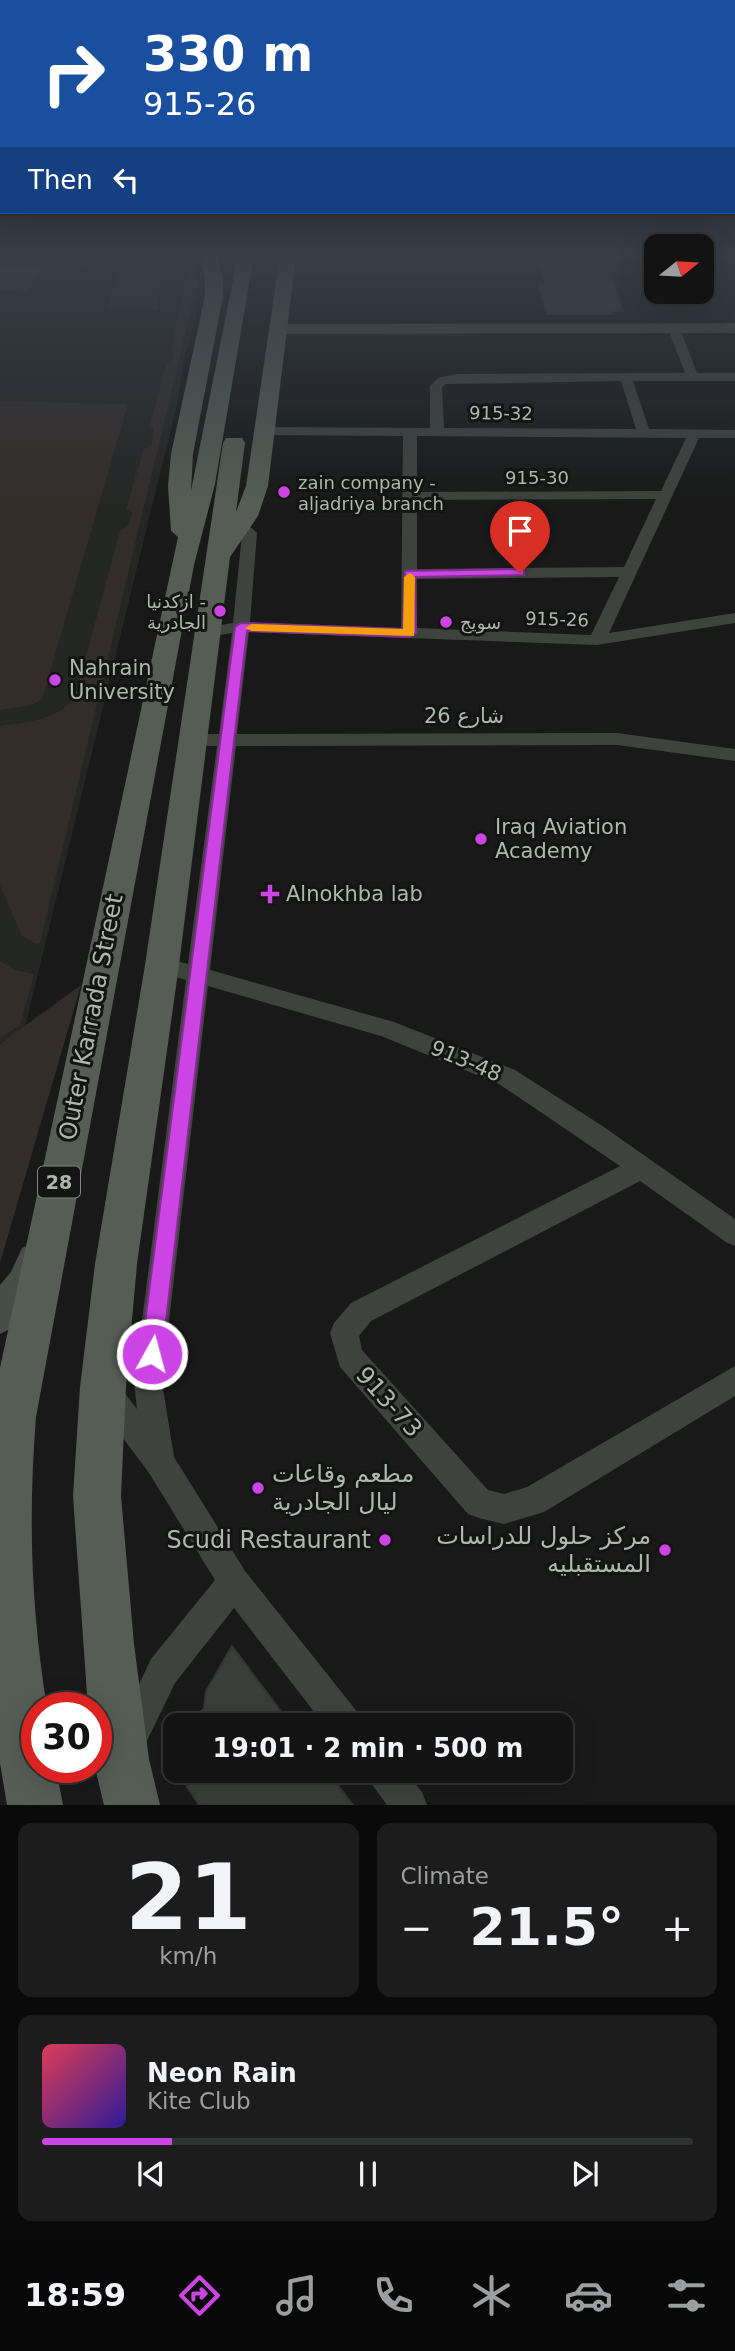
<!DOCTYPE html>
<html lang="en">
<head>
<meta charset="utf-8">
<style>
  body { margin:0; font-family:"DejaVu Sans",Vazirmatn,sans-serif; background:#1b1c1b; color:#f1f3f6; height:100vh; display:flex; flex-direction:column; font-size:26px; white-space:nowrap }
  * { box-sizing:border-box; margin:0 }
  p { font-size:23px; color:#9c9e9f }
  .icon { flex:none; width:38px; height:38px; fill:none; stroke:currentColor; stroke-width:2; stroke-linecap:round; stroke-linejoin:round }
  .map { position:relative; height:1805px; overflow:hidden }
  .side { display:flex; flex-direction:column; gap:18px; padding:18px; background:#0a0a0a; flex:1 }
  .side>* { flex:none }
  .hud { position:absolute; left:0px; top:0px; width:735px; height:214px; box-shadow:0 7px 28px #0002,0 0 0 2px #313232; background:#1a4fa0; color:#fff; overflow:hidden }
  .needle { width:46px; rotate:72deg }
  .tools { position:absolute; left:644px; top:234px; display:grid; gap:14px }
  .tools a { display:grid; place-items:center; width:70px; height:70px; border-radius:14px; background:#121312; box-shadow:0 7px 28px #0002,0 0 0 2px #313232; font-size:35px }
  .speed { position:absolute; left:21px; top:1692px; display:flex; gap:14px; font-size:35px; font-weight:700; text-align:center }
  .speed>* { display:grid; place-content:center; width:91px; height:91px; border-radius:50%; background:#121312; box-shadow:0 7px 28px #0002,0 0 0 2px #313232; line-height:1 }
  .speed .limit { border:10px solid #d22; background:#fff; color:#111 }
  .pin { position:absolute; display:grid; place-items:center; width:60px; height:60px; color:#fff; margin:-72px -30px; border-radius:50% 50% 50% 0; rotate:-45deg; box-shadow:0 0 7px #0007 }
  .pin .icon { rotate:45deg }
  .me { position:absolute; width:77px; margin:-38px; rotate:7deg; stroke-linejoin:round; filter:drop-shadow(0 0 5px #0008) }
  .turn { display:flex; align-items:center; gap:24px; height:147px; padding:0 28px; font-size:32px }
  .turn .icon { width:91px; height:91px; stroke-width:2.5 }
  .turn b { display:block; font-size:49px; line-height:60px }
  .then { display:flex; align-items:center; height:66px; padding:0 28px; background:#0003; gap:14px; font-size:26px }
  .big { font-size:52px; font-weight:800; line-height:1.1 }
  .side .tile { flex:1; display:flex; flex-direction:column; justify-content:center; gap:10px; min-width:0; padding:0 24px; border-radius:14px; background:#1b1c1b }
  .side .dial { align-items:center; gap:0 }
  .dial b { font-size:91px; line-height:1 }
  .song { display:flex; align-items:center; gap:21px }
  .cover { width:84px; height:84px; border-radius:10px; background:linear-gradient(135deg,hsl(350 70% 55%),hsl(250 70% 35%)) }
  .played { height:7px; border-radius:4px; background:linear-gradient(90deg,#cc45e4 20%,#313232 20%) }
  .keys { display:flex; justify-content:space-around; direction:ltr }
  .heat { display:flex; justify-content:space-between; align-items:center; font-size:38px; direction:ltr }
  .side .tiles { flex:1; display:grid; gap:18px; grid-template-columns:1fr 1fr }
  .tile:last-child { grid-column:span 2 }
  .trip { position:absolute; left:163px; top:1713px; width:410px; height:70px; border-radius:14px; background:#121312; box-shadow:0 7px 28px #0002,0 0 0 2px #313232; font-weight:800; line-height:70px; text-align:center }
  .dock { display:flex; height:112px; justify-content:space-around; align-items:center; background:#070807; color:#9c9e9f }
  .dock .icon { width:49px; height:49px }
  .dock .on { color:#cc45e4 }
  .dock b { font-size:32px; color:#f1f3f6 }
  .map>svg:first-child { display:block }
  .built { fill:#242624 }
  .green { fill:#332d2a }
  .building { fill:#3a3e3a; stroke:#323532; stroke-width:2 }
  .lines { fill:none; stroke-linecap:round; stroke-linejoin:round }
  .street { fill:#3e433e; fill-rule:evenodd }
  .secondary { fill:#474e47; fill-rule:evenodd }
  .primary { fill:#555d55; fill-rule:evenodd }
  .route { fill:#cc45e4; stroke:#852d94; stroke-width:2 }
  .slow { fill:#f59e0b }
  .poi-dot { fill:#cc45e4; stroke:#131413; stroke-width:2.5 }
  .labels { text-anchor:middle; dominant-baseline:central; stroke-width:6; stroke-linejoin:round; paint-order:stroke }
  .far-street-label { font-size:18px; fill:#acb8ab; stroke:#131413 }
  .far-poi-label { font-size:18px; fill:#acb8ab; stroke:#131413; text-anchor:start }
  .shield { fill:#131413; stroke:#7e877d; stroke-width:2 }
  .shield-label { font-size:19px; font-weight:bold; fill:#acb8ab }
  .poi-label { font-size:21px; fill:#acb8ab; stroke:#131413; text-anchor:start }
  .street-label { font-size:21px; fill:#acb8ab; stroke:#131413 }
  .near-street-label { font-size:24px; fill:#acb8ab; stroke:#131413 }
  .near-poi-label { font-size:24px; fill:#acb8ab; stroke:#131413; text-anchor:end }
</style>
</head>
<body>
<div class="map">
<svg width="735" height="1805" viewBox="0 0 735 1805">
  <rect width="100%" height="100%" fill="#181918"/>
  <path class="built" d="M0,255H195L199,284L195,321L184,360L177,404L25,1027L0,1044Z"/>
  <path class="green" d="M32,255H93L101,269L93,270Z
    M112,255H160L162,260L158,310H107L119,267Z
    M184,255H194L197,284L40,943L36,944L22,936L0,885V726C28,722 57,721 75,697L120,531L128,526L132,513L126,509L144,449L152,445L153,428L150,426L166,365L174,358L171,349L188,271Z
    M0,401L128,404L42,699L32,705L0,710Z
    M0,961L15,970L34,974L20,1025L0,1038Z
    M81,985L0,1263V1044Z"/>
  <path class="building" d="M535,255H603L623,311H611L612,314H547L538,284H547Z
    M0,269H40L27,291L0,290Z
    M232,1646L292,1726H187L204,1708L206,1691Z
    M186,1771H327L353,1805H199L187,1787Z"/>
  <g class="lines">
    <path class="street" d="M674,326L680,329L697,373H735V381H633L649,429L735,430V438H699L609,633L735,613V623L597,645L249,632L237,734L617,733L735,749V761L617,745L236,746L210,970L394,1022L515,1070L601,1125L735,1219V1246L726,1242L640,1181L371,1321L359,1336L362,1350L488,1490L504,1494L527,1487L735,1366V1396L544,1512L504,1524L479,1518L468,1514L340,1367L330,1333L334,1323L351,1303L620,1166L499,1084L381,1036L208,986L162,1382L174,1457L245,1571L359,1714L364,1726H325L234,1608L175,1683L143,1749L131,1754L119,1749L114,1737L151,1659L215,1580L149,1473L97,1403L92,1393L97,1383L107,1379L117,1383L137,1409L134,1382L186,980L154,971L151,965L154,959L162,957L188,964L217,746H193L184,740L193,734H219L232,633L208,637L200,632L202,628L233,623L242,534L233,525L235,522H245L257,533L250,622L401,628L403,436L266,435L259,431L266,427L430,428V386L438,378L456,374L685,373L668,329ZM621,381L636,429L444,428L442,387L446,384ZM417,436L686,438L661,491L417,492ZM656,499L624,567L417,569V500ZM619,577L591,635L417,628V579Z
      M365,1771H405L422,1792L427,1805H387L371,1783Z"/>
    <path class="secondary" d="M735,323V333L278,334L270,329L278,324Z
      M35,1242L48,1248L54,1260C43,1288 30,1322 0,1334V1285L11,1272L22,1248Z"/>
    <path class="primary" d="M200,255H216L223,278V296L193,454L191,491L238,255H254L215,484L194,565L36,1417C28,1519 31,1607 47,1708H37V1768H56L63,1805H7L0,1763V1368L178,537L171,531L168,486L171,454L205,296V278Z
      M280,255H296L268,486L258,516L230,557L179,965L137,1264L126,1387L121,1496L134,1644L149,1759L160,1805H104L95,1768L96,1708H88L73,1496L80,1387L95,1264L145,965L223,443L226,438H242L245,443L236,512L246,486Z"/>
  </g>
  <linearGradient id="sky" x2="0" y2="1"><stop stop-color="#0d0e0d"/><stop offset="0.5" stop-color="#373e48"/><stop offset="1" stop-color="#373e48" stop-opacity="0"/></linearGradient>
  <rect width="735" height="507" fill="url(#sky)"/>
  <path class="route" d="M520,569L524,570V575L415,577L416,633L409,637L247,631L162,1354L159,1362L152,1365L144,1362L141,1354L235,627L241,623L403,629L405,571Z"/>
  <path class="slow" d="M410,573L415,577L414,636L252,631L245,628L252,624L403,629L404,577Z"/>
  <g class="poi-dot">
    <circle cx="284" cy="492" r="7"/>
    <circle cx="220" cy="611" r="7"/>
    <circle cx="446" cy="622" r="7"/>
    <circle cx="55" cy="680" r="7"/>
    <circle cx="481" cy="839" r="7"/>
    <path d="M266.5 883.5h7v7h7v7h-7v7h-7v-7h-7v-7h7z"/>
    <circle cx="258" cy="1488" r="7"/>
    <circle cx="385" cy="1540" r="7"/>
    <circle cx="665" cy="1550" r="7"/>
  </g>
  <g class="labels">
    <g class="far-street-label">
      <text transform="translate(501 413) rotate(1)">915-32</text>
      <text x="537" y="477">915-30</text>
      <text transform="translate(557 619) rotate(2)">915-26</text>
    </g>
    <g class="far-poi-label">
      <text x="298" y="482">zain company -<tspan x="298" dy="21">aljadriya branch</tspan></text>
      <text x="206" y="601" text-anchor="end">ازكدنيا -<tspan x="206" dy="21">الجادرية</tspan></text>
      <text x="460" y="622">سويج</text>
    </g>
    <rect class="shield" x="38" y="1166.5" width="42" height="31" rx="5"/>
    <g class="shield-label">
      <text x="59" y="1182">28</text>
    </g>
    <g class="poi-label">
      <text x="69" y="668">Nahrain<tspan x="69" dy="24">University</tspan></text>
      <text x="495" y="827">Iraq Aviation<tspan x="495" dy="24">Academy</tspan></text>
      <text x="286" y="894">Alnokhba lab</text>
    </g>
    <g class="street-label">
      <text x="464" y="716">شارع 26</text>
      <text transform="translate(466 1061) rotate(23)">913-48</text>
    </g>
    <g class="near-street-label">
      <text transform="translate(91 1017) rotate(-79)">Outer Karrada Street</text>
      <text transform="translate(389 1402) rotate(48)">913-73</text>
    </g>
    <g class="near-poi-label">
      <text x="272" y="1474" text-anchor="start">مطعم وقاعات<tspan x="272" dy="28">ليال الجادرية</tspan></text>
      <text x="651" y="1536">مركز حلول للدراسات<tspan x="651" dy="28">المستقبليه</tspan></text>
      <text x="371" y="1540">Scudi Restaurant</text>
    </g>
  </g>
</svg>
<div class="tools">
<a><svg class="needle" viewBox="-14 -14 28 28"><path d="M0-13l5 13h-10z" fill="#e53935"/><path d="M0 13l5-13h-10z" fill="#9c9e9f"/></svg></a>
</div>
<div class="speed"><div class="limit">30</div></div>
<div class="pin" style="left:520px;top:573px;background:#d93025"><svg class="icon" aria-label="arrive" viewBox="0 0 24 24"><path d="M6 21V4h12l-3 4 3 4H6"/></svg></div>
<svg class="me" style="left:152px;top:1354px" viewBox="-20 -20 40 40"><circle r="17" fill="#cc45e4" stroke="#fff" stroke-width="3"/><path d="M0-11L8 9 0 5-8 9z" fill="#fff"/></svg>
<div class="trip">19:01 · 2 min · 500 m</div>
<div class="hud">
<div class="turn"><svg class="icon" aria-label="right" viewBox="0 0 24 24"><path d="M7 20v-9h11M14 6l5 5-5 5"/></svg><div><b>330 m</b>915-26</div></div>
<div class="then">Then<svg class="icon" aria-label="left" viewBox="0 0 24 24"><path d="M17 20v-9H6M10 6l-5 5 5 5"/></svg></div>
</div>
</div>
<section class="side">
<div class="tiles">
<div class="tile dial"><b>21</b><p>km/h</p></div>
<div class="tile"><p>Climate</p>
<div class="heat"><a>−</a><b class="big">21.5°</b><a>+</a></div>
</div>
<div class="tile">
<div class="song"><i class="cover"></i><div><b>Neon Rain</b><p>Kite Club</p></div></div>
<div class="played"></div>
<div class="keys"><svg class="icon" aria-label="previous" viewBox="0 0 24 24"><path d="M18 5L8 12l10 7zM5 5v14"/></svg><svg class="icon" aria-label="pause" viewBox="0 0 24 24"><path d="M8 5v14M16 5v14"/></svg><svg class="icon" aria-label="next" viewBox="0 0 24 24"><path d="M6 5l10 7-10 7zM19 5v14"/></svg></div>
</div>
</div>
</section>
<nav class="dock">
<b>18:59</b>
<svg class="icon on" aria-label="directions" viewBox="0 0 24 24"><path d="M12 3l9 9-9 9-9-9zM9 14v-3h6M13 9l2 2-2 2"/></svg>
<svg class="icon" aria-label="music" viewBox="0 0 24 24"><path d="M9 18V5l10-2v13"/><circle cx="6" cy="18" r="3"/><circle cx="16" cy="16" r="3"/></svg>
<svg class="icon" aria-label="phone" viewBox="0 0 24 24"><path d="M5 4h4l2 5-3 2q2 4 5 5l2-3 5 2v4C11 20 4 13 5 4z"/></svg>
<svg class="icon" aria-label="climate" viewBox="0 0 24 24"><path d="M12 3v18M4 7l16 10M4 17L20 7"/></svg>
<svg class="icon" aria-label="car" viewBox="0 0 24 24"><path d="M5 17H2v-5l4-1 3-4h7l3 4 3 1v5h-3M9 17h6M6 11h13"/><circle cx="7" cy="17" r="2"/><circle cx="17" cy="17" r="2"/></svg>
<svg class="icon" aria-label="filters" viewBox="0 0 24 24"><path d="M4 7h16M4 17h16"/><circle cx="9" cy="7" r="2"/><circle cx="15" cy="17" r="2"/></svg>
</nav>
</body>
</html>
